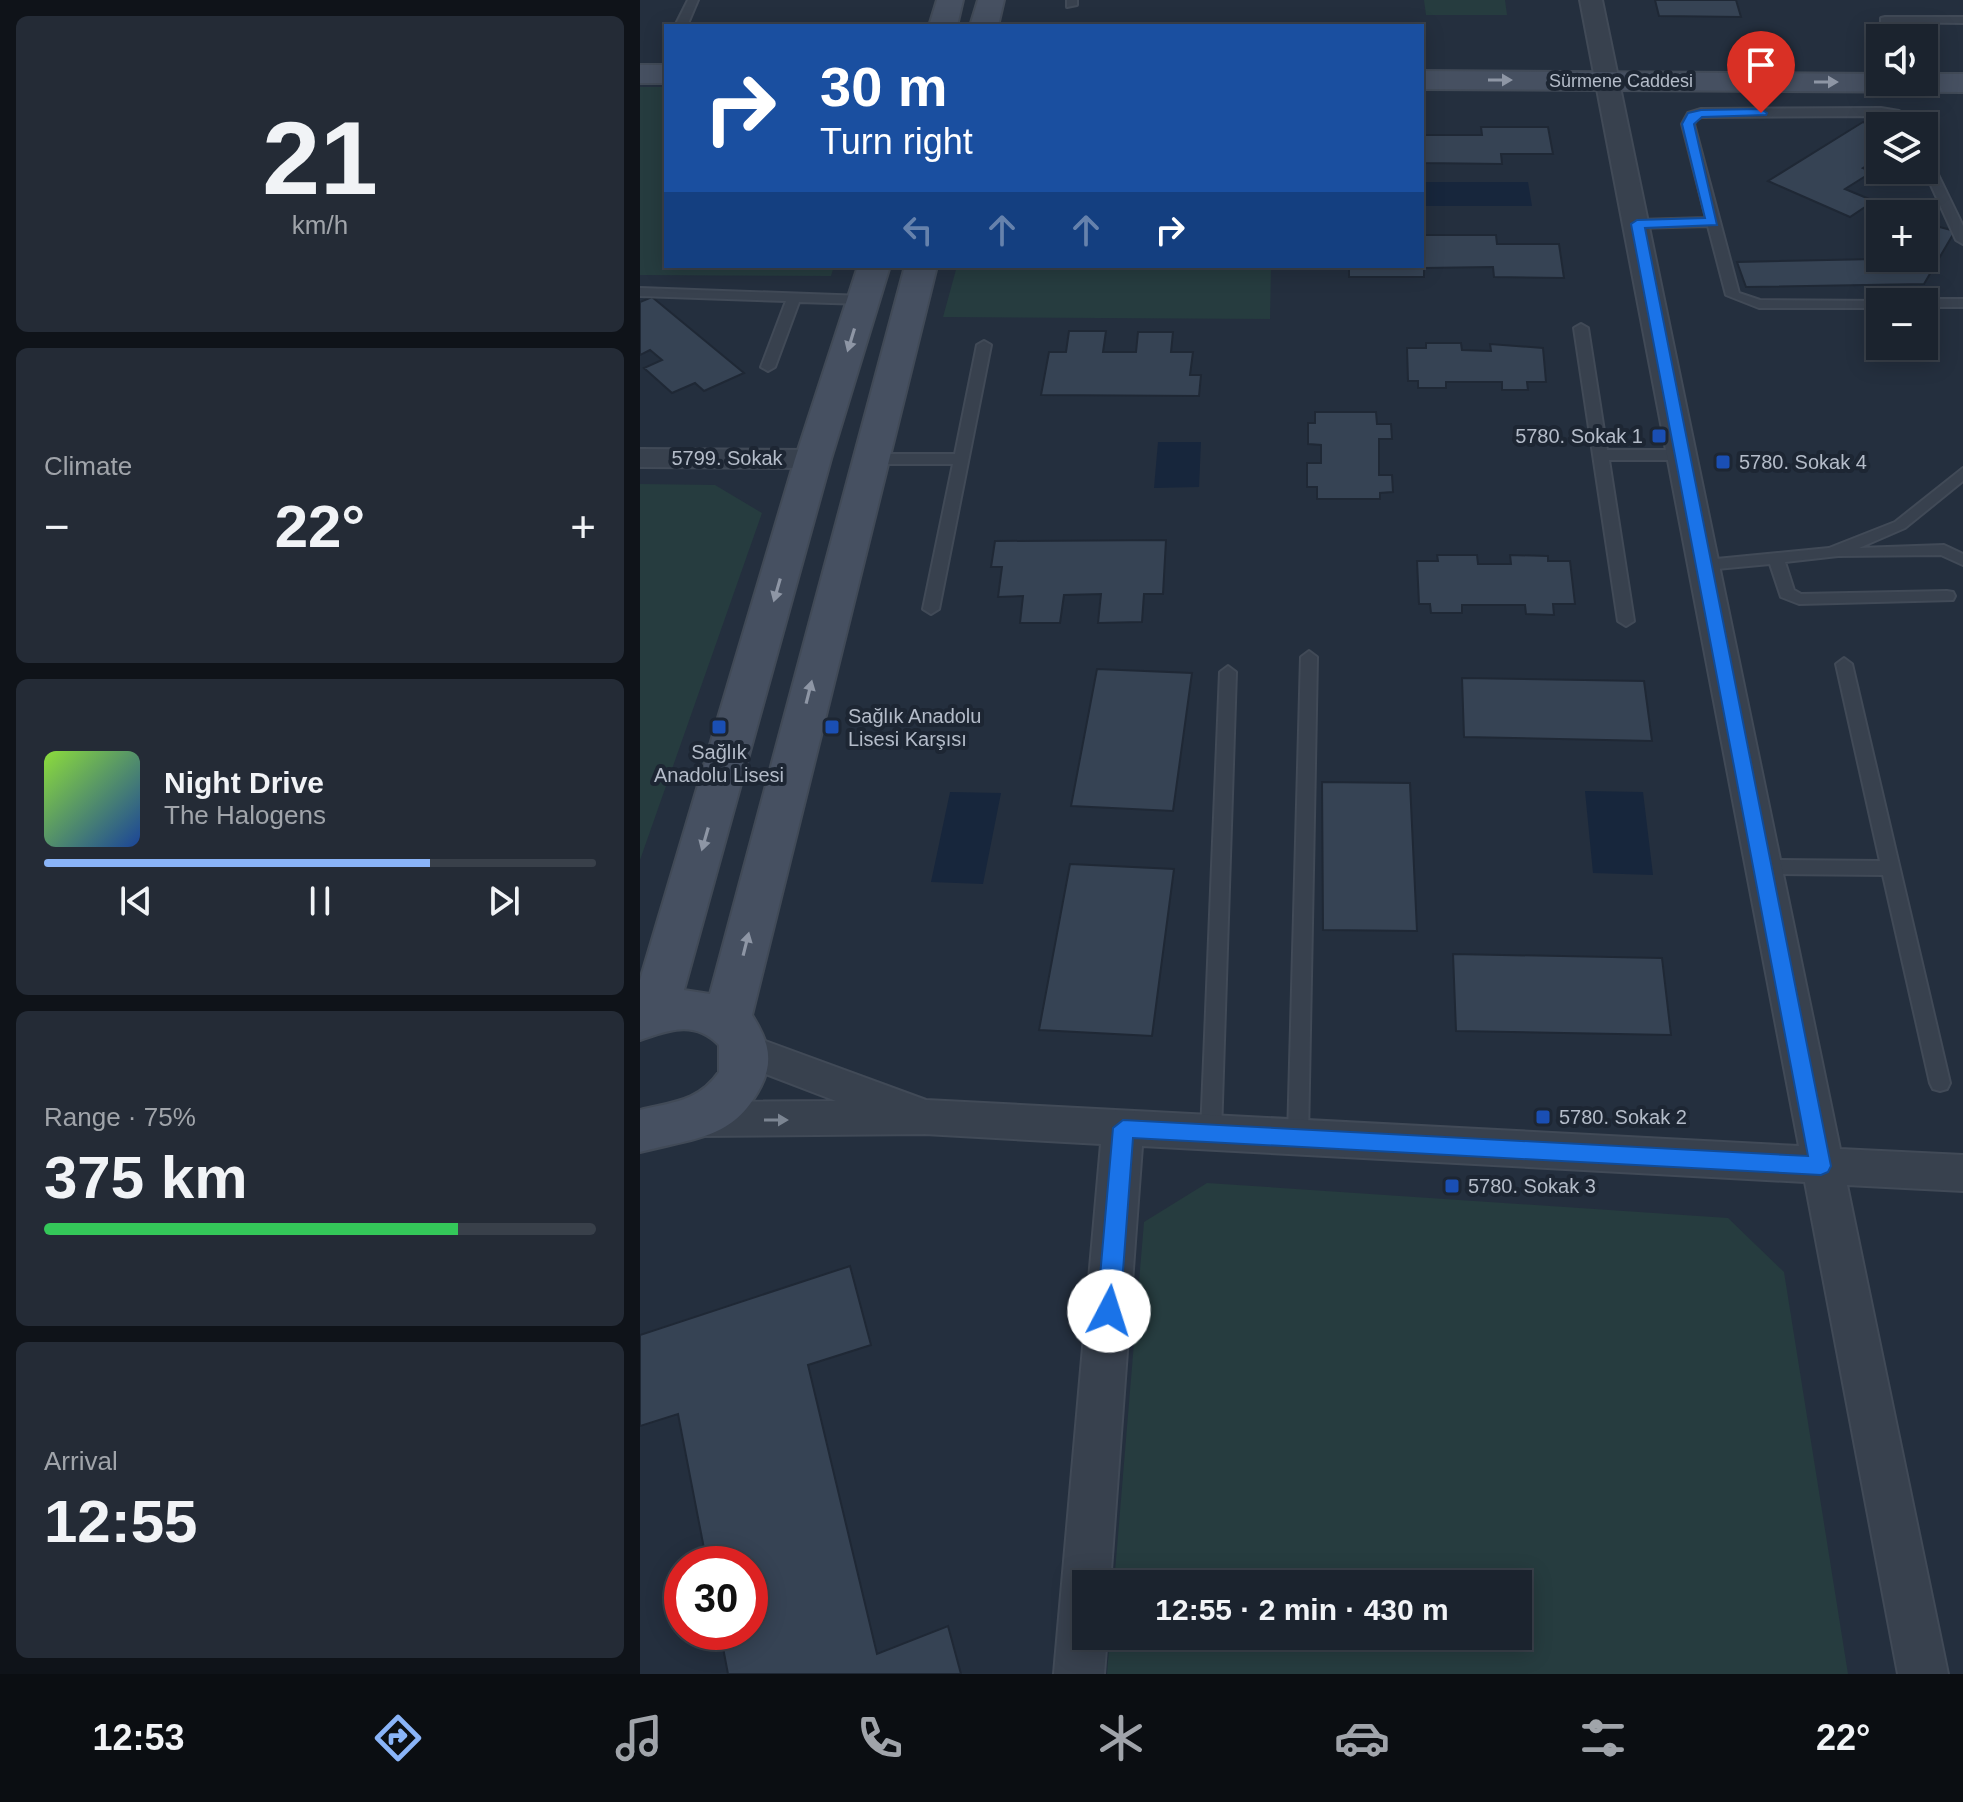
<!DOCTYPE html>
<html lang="en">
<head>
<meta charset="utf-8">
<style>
  body { margin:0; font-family:Helvetica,sans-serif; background:#242b36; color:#f1f3f6; height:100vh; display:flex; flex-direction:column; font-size:30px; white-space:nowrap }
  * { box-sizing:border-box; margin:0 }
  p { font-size:26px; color:#a0a4aa }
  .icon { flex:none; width:44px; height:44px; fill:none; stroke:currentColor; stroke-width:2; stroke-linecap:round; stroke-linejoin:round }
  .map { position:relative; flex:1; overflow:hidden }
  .side { display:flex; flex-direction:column; gap:16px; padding:16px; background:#0f1319; width:640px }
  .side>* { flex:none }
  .banner { position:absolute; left:24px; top:24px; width:760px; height:244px; border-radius:0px; box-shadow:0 4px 20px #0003,0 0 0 2px #39404a; background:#1a4fa0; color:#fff; overflow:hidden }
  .fabs { position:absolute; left:1226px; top:24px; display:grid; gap:16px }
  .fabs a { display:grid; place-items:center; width:72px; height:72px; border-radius:0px; background:#1b232e; box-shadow:0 4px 20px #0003,0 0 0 2px #39404a; font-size:40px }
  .speed { position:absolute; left:24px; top:1546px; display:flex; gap:16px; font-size:40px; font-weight:700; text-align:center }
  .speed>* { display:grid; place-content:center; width:104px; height:104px; border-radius:50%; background:#1b232e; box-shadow:0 4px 20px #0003,0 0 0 2px #39404a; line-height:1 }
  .speed .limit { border:12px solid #d22; background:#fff; color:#111 }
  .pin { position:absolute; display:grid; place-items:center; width:68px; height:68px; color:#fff; margin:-82px -34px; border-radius:50% 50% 50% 0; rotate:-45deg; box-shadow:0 0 8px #0007 }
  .pin .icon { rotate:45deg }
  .me { position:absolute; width:88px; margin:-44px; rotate:5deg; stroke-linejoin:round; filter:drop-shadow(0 0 6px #0008) }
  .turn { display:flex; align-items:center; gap:28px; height:168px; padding:0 24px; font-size:36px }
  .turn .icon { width:104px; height:104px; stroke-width:2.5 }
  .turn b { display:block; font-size:56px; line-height:68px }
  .lanes { display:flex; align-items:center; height:76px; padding:0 24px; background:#0003; justify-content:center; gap:40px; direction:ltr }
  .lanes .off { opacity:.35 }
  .big { font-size:60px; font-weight:700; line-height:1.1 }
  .side .card { flex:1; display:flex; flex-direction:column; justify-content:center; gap:12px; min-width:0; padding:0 28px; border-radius:12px; background:#242b36 }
  .side .dial { align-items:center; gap:0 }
  .dial b { font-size:104px; line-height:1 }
  .song { display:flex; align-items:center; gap:24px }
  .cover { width:96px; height:96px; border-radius:12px; background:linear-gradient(135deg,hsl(90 70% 55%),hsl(220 70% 35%)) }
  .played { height:8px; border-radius:4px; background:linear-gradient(90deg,#8ab4f8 70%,#39404a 70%) }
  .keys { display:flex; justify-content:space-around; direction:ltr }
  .heat { display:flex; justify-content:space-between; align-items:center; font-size:44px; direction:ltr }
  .charge { height:12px; border-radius:6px; background:linear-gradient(90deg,#34c759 75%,#39404a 0) }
  .trip { position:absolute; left:432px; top:1570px; width:460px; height:80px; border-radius:0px; background:#1b232e; box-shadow:0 4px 20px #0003,0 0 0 2px #39404a; font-weight:700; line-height:80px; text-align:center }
  .tab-bar { display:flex; height:128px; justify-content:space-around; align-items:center; background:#0b0e12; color:#a0a4aa }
  .tab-bar .icon { width:56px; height:56px }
  .tab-bar .on { color:#8ab4f8 }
  .tab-bar b { font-size:36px; color:#f1f3f6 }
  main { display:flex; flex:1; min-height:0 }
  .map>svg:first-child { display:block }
  .green { fill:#263c3f }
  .water { fill:#17263c }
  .building { fill:#364354; stroke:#1f2835; stroke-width:2 }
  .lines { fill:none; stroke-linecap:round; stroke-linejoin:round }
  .lane-casing { stroke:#414a57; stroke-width:4 }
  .street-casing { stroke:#414a57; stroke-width:4 }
  .secondary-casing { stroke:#414a57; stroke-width:4 }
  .lane { fill:#38414e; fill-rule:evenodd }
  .street { fill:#38414e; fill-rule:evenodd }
  .secondary { fill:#465061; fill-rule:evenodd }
  .oneway { fill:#8e96a5 }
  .oneway2 { fill:#7c8592 }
  .route { fill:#1a73e8; stroke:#114b97; stroke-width:2 }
  .transit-dot { fill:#1a4fb4; stroke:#1d2633; stroke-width:3 }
  .labels { text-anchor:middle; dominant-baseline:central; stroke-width:8; stroke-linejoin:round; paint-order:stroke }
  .far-street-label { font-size:18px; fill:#b4bcc9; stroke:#1d2633 }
  .poi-label { font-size:20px; fill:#b4bcc9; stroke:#1d2633; text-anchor:start }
  .street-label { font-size:20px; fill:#b4bcc9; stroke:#1d2633 }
</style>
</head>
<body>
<main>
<section class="side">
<div class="card dial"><b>21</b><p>km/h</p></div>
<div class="card"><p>Climate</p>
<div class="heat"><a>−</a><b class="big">22°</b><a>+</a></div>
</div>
<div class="card">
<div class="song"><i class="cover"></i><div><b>Night Drive</b><p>The Halogens</p></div></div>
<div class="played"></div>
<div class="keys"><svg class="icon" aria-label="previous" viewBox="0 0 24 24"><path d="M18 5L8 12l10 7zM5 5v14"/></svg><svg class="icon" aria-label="pause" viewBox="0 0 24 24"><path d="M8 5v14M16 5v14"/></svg><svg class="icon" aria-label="next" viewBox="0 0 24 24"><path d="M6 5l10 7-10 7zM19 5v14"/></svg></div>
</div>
<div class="card"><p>Range · 75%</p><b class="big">375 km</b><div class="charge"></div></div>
<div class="card"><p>Arrival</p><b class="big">12:55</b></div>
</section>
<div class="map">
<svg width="1323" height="1674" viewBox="0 0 1323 1674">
  <rect width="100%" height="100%" fill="#242f3e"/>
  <path class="green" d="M784,0H865L867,15H786Z
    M0,87H26V266H194L191,276L0,275Z
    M317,266H631L630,319L303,317Z
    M0,484L75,485L122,513L0,860Z
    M567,1183L1088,1218L1144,1272L1208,1674H467L470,1636H878V1584H474L504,1222Z"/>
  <path class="water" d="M782,182H888L892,206H782Z
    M518,442H561L559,487L514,488Z
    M945,791L1003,792L1013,875L953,873Z
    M310,792L361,793L343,884L291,882Z"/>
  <path class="building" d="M1015,0H1096L1101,17L1019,16Z
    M1223,122L1240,129V165L1231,163L1223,168L1232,172L1205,189L1234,201L1210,217L1128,181Z
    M841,127H908L913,154H861L862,164L782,163V135H842Z
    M1284,223L1315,231L1284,284L1106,287L1097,262L1284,258Z
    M782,235H856L857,244H919L924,278L854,277L853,267L784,268V277H709V266H782Z
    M12,297L104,373L64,391L55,383L32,393L4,368L22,360L10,350L0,355V302Z
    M429,331H466L463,352H496L498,332H533L531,352H553L550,375H561L559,396L401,395L409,352H426Z
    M786,343H821L822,350L851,351L850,344L903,348L906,382H887L888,390H862V382H806V388H778V381H768L767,348H786Z
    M675,412H736L737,424H751L752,439H739V475H752L753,492L740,493V499H677V487H667V463H681V445L668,444V423H675Z
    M526,540L523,594H504L502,622L458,623L461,594L424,595L420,623H380L383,596L358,597L362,567H351L355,541Z
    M797,555H837L838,564H871L870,555L908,556V561H930L935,604H913L914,615L886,614L885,605H822V613H791L790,604H779L777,561H798Z
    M457,669L552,673L533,811L431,806Z
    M822,678L1004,681L1012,741L824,737Z
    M682,782L770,783L777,931L683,930Z
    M430,864L534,869L512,1036L399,1030Z
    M813,954L1022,958L1031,1035L816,1031Z
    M210,1266L231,1345L168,1365L237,1654L308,1626L321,1674H88L80,1632H110V1564H67L38,1414L0,1426V1335Z"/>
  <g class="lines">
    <defs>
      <path id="lane" d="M48,0H58L47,26H35Z
        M427,0H437V5L427,7Z
        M1245,17H1323V23L1241,22V18Z
        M1241,108L1259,111L1274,126H1261L1251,117L1241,116L1062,117L1057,118L1054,124L1099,293L1120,300L1245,301L1240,302V308H1119L1086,295L1068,226L997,228L991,224L997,220L1066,218L1042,124L1048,113L1061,109Z
        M1284,154L1290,158L1323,226V244L1316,240L1284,170Z
        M0,288L224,296L231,300L224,304L159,302L135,367L128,371L121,367L146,301L0,296Z
        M1284,299H1323V307H1284V302H1278Z
        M941,324L948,328L967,450H1044L1051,455L1044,460H969L994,621L986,626L978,621L934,328Z
        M344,341L351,345L299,609L291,614L283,609L313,464H229L222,459L229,454H315L337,345Z
        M1323,468V481L1265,528L1219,548L1304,545L1323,554V565L1301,555L1198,556L1145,562L1154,590L1161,594L1307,591L1313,592L1315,596L1313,600L1159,604L1141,597L1130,564L1066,570L1058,565L1066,560L1189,548L1255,522Z
        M669,651L677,657L668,1137L665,1143L658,1146L651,1143L648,1137L661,657Z
        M1204,658L1212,664L1310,1083L1307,1089L1300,1091L1293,1089L1290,1083L1243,875L1124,874L1118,872L1115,867L1118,862L1124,860L1240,861L1196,664Z
        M588,666L596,672L581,1133L578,1139L571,1142L564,1139L561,1133L580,672Z"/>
      <path id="street" d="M940,0H962L1200,1149L1323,1155V1191L1207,1185L1308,1674H1258L1165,1182L502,1146L470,1584H446V1636H467L464,1674H414L461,1144L285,1134L58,1136L44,1131L38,1119L44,1107L58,1102L196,1101L92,1061L86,1050L92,1039L106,1034L286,1100L1159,1146Z
        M0,449L173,450L183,453L188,459L183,465L173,468L0,467Z"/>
      <path id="secondary" d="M297,0H323L317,26H289Z
        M338,0H364L358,26H330Z
        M0,65H26V83H0Z
        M782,71L1240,74V82H1284V74H1323V92L782,89Z
        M218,266H250L191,459L44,990L70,994L265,266H297L112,1015C127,1039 135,1059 121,1086C94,1140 53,1138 0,1152V1110C32,1102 58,1102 79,1072V1045C54,1020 30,1030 0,1040V980L155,459Z"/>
    </defs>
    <use href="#lane" class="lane-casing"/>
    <use href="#street" class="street-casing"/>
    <use href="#secondary" class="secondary-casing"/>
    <use href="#lane" class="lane"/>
    <use href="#street" class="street"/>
    <use href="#secondary" class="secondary"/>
  </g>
  <defs><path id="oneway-solid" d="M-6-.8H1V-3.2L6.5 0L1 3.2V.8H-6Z" transform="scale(2)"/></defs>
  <g class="oneway">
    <use href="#oneway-solid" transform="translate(860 80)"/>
    <use href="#oneway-solid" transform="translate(1186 82)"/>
    <use href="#oneway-solid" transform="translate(211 340) rotate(107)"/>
    <use href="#oneway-solid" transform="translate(137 590) rotate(106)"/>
    <use href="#oneway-solid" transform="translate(169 692) rotate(-76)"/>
    <use href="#oneway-solid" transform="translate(65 839) rotate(106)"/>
    <use href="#oneway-solid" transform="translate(106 944) rotate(-76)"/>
  </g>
  <use class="oneway2" href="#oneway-solid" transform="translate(136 1120)"/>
  <path class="route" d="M1121,109L1127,113L1126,115L1062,117L1054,124L1077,225L1005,228L1191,1166L1188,1172L1181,1175L493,1138L480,1311L476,1318L469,1321L461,1318L457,1311L473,1128L483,1120L1168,1156L991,224L997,220L1065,218L1042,124L1048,113L1061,110Z"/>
  <g class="transit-dot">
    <rect x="1011" y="428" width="16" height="16" rx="4"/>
    <rect x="1075" y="454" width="16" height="16" rx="4"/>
    <rect x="71" y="719" width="16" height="16" rx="4"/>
    <rect x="184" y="719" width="16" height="16" rx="4"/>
    <rect x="895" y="1109" width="16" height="16" rx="4"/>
    <rect x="804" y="1178" width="16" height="16" rx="4"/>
  </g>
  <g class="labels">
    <g class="far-street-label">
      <text x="981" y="81">Sürmene Caddesi</text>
    </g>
    <g class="poi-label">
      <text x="1003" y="436" text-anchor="end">5780. Sokak 1</text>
      <text x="1099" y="462">5780. Sokak 4</text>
      <text x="208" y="716">Sağlık Anadolu<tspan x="208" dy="23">Lisesi Karşısı</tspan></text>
      <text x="79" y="752" text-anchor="middle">Sağlık<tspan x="79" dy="23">Anadolu Lisesi</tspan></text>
      <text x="919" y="1117">5780. Sokak 2</text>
      <text x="828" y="1186">5780. Sokak 3</text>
    </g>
    <g class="street-label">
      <text x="87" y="458">5799. Sokak</text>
    </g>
  </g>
</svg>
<div class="fabs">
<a><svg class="icon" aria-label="sound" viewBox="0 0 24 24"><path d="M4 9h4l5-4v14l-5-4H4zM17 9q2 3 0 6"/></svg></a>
<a><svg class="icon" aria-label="layers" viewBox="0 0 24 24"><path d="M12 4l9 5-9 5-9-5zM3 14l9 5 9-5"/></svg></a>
<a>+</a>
<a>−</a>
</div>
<div class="speed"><div class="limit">30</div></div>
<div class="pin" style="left:1121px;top:113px;background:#d93025"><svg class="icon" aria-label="arrive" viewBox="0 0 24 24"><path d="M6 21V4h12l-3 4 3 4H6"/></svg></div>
<svg class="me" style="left:469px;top:1311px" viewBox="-20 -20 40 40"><circle r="19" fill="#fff"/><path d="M0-13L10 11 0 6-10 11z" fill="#1a73e8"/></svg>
<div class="trip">12:55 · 2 min · 430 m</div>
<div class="banner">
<div class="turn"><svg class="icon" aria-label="right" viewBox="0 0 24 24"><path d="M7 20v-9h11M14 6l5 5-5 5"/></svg><div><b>30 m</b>Turn right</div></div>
<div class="lanes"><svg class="icon off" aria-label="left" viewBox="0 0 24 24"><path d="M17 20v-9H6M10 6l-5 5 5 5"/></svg><svg class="icon off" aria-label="ahead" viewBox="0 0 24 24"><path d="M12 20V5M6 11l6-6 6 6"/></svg><svg class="icon off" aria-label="ahead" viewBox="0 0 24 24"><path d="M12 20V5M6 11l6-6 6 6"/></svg><svg class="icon" aria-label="right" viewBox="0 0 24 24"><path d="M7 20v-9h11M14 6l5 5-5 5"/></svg></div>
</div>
</div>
</main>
<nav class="tab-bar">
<b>12:53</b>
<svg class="icon on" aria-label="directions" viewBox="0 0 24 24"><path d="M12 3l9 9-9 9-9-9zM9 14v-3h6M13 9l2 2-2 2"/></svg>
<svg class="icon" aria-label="music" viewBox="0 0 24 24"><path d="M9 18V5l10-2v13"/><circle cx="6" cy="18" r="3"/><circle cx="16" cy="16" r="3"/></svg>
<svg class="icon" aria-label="phone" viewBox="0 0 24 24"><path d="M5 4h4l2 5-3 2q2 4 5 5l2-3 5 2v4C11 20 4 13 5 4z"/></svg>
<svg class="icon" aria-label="climate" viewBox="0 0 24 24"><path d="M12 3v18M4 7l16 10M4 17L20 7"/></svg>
<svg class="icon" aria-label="car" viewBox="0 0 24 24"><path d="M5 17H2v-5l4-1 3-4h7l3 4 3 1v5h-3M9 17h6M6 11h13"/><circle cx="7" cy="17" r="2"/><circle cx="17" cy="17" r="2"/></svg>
<svg class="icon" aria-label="filters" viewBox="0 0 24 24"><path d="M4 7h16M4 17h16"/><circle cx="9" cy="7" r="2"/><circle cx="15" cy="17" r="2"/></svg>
<b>22°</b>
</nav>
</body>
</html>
